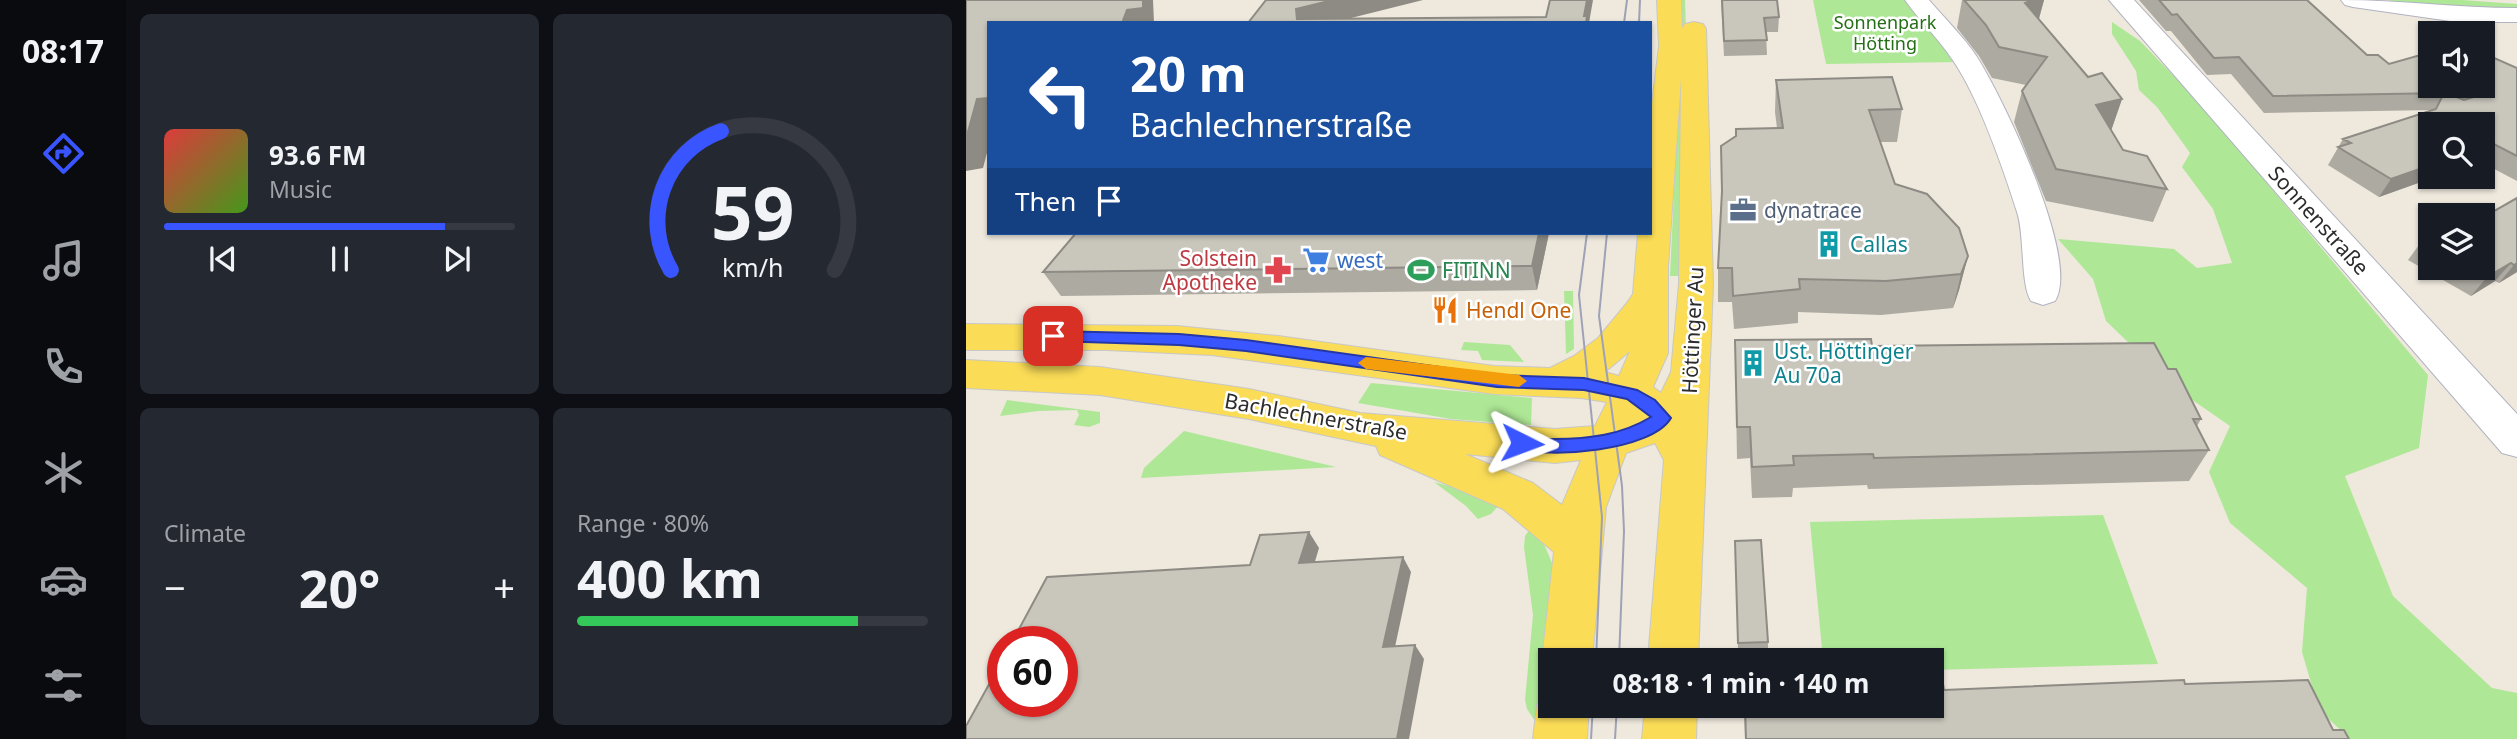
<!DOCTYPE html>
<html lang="en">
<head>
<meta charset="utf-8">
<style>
  body { margin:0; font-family:"Noto Sans",sans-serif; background:#242831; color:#f1f3f6; height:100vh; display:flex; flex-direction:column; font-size:26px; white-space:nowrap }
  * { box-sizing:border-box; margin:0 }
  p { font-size:23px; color:#9ea1a6 }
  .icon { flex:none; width:38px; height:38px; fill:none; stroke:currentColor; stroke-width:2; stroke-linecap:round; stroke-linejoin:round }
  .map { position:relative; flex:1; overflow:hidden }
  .sheet { display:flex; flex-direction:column; gap:14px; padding:14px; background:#0d0f14; width:840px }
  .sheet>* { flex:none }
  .guide { position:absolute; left:21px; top:21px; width:665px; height:214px; border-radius:0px; box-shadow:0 2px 5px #0004; background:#1a4fa0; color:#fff; overflow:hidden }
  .fabs { position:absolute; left:1452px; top:21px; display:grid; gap:14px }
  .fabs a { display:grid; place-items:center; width:77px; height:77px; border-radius:0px; background:#171b24; box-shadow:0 2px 5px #0004; font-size:35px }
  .speed { position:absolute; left:21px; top:626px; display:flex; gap:14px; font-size:35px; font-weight:700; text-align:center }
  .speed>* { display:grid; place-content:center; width:91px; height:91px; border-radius:50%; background:#171b24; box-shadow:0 2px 5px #0004; line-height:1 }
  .speed .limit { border:10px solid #d22; background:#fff; color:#111 }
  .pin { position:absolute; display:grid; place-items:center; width:60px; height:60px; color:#fff; margin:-30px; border-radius:14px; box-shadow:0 4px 10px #0006 }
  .me { position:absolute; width:77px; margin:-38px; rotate:93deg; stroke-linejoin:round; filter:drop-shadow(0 0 5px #0008) }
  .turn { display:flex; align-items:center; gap:24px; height:147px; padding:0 28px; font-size:32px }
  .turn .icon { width:91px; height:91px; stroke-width:2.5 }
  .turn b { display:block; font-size:49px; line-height:60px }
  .then { display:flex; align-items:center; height:66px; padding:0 28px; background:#0003; gap:14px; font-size:26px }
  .big { font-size:52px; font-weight:700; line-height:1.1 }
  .sheet .widget { flex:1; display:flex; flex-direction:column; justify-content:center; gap:10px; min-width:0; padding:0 24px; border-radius:10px; background:#242831 }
  .sheet .dial { align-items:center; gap:0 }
  .dial svg { height:182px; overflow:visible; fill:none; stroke:#363941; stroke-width:7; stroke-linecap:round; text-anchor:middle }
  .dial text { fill:#f1f3f6; stroke:none }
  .song { display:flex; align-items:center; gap:21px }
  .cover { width:84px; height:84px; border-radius:10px; background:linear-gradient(135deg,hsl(0 70% 55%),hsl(100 70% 35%)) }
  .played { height:7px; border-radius:4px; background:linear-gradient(90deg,#3955ff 80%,#363941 80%) }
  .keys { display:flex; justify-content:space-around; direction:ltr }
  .heat { display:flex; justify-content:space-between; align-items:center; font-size:38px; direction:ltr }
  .charge { height:10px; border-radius:5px; background:linear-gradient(90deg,#34c759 80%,#363941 0) }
  .sheet .tiles { flex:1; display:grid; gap:14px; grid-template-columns:repeat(2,1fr) }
  .trip { position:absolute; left:572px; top:648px; width:406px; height:70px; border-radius:0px; background:#171b24; box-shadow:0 2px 5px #0004; font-weight:700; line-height:70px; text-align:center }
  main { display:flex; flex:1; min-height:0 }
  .tab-bar { display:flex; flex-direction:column; width:126px; justify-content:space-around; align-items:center; background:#090b0e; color:#9ea1a6 }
  .tab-bar .icon { width:49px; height:49px }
  .tab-bar .selected { color:#3955ff }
  .tab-bar b { font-size:32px; color:#f1f3f6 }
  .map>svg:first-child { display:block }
  .green { fill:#aee896 }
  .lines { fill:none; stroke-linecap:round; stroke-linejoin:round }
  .minor-casing { stroke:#b1b3c0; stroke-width:2 }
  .major-casing { stroke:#c8c8c8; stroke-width:2 }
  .minor { fill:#fff; fill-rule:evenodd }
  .major { fill:#fadc57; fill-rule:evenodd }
  .tram { stroke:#9fa2b7; stroke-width:2 }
  .wall { fill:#adaaa2 }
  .shaded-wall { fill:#8d8b84 }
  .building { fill:#c9c6bc; stroke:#8d8b84; stroke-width:2; fill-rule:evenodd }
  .route { fill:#3955ff; stroke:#2537a6; stroke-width:2 }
  .slow { fill:#f59e0b }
  .labels { text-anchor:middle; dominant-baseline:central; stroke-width:5; stroke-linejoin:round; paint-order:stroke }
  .far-park-label { font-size:18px; fill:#246f16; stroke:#fff }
  .service-label { font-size:21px; fill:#4e5e75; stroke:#fff; text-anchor:start }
  .street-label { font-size:21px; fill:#2c2c2c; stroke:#fff }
  .culture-label { font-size:21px; fill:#0d838f; stroke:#fff; text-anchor:start }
  .health-label { font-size:21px; fill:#be3a42; stroke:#fff; text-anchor:end }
  .shop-label { font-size:21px; fill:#366cbe; stroke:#fff; text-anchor:start }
  .leisure-label { font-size:21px; fill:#27864d; stroke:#fff; text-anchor:start }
  .food-label { font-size:21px; fill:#c56008; stroke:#fff; text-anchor:start }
</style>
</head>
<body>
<main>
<nav class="tab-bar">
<b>08:17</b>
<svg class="icon selected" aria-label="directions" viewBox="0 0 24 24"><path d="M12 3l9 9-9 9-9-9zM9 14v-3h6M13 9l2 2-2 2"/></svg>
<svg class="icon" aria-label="music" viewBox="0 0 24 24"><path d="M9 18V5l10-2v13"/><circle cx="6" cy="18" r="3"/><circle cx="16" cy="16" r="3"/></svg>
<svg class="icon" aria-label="phone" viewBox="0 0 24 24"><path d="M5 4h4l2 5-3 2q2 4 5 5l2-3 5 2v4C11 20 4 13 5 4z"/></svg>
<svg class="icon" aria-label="climate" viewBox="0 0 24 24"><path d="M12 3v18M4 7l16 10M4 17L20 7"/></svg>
<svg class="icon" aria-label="car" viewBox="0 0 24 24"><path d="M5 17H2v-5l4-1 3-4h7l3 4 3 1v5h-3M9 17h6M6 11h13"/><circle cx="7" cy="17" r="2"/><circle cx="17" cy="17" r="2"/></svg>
<svg class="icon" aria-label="filters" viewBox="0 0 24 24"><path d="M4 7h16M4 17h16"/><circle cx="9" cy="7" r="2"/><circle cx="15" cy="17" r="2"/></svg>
</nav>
<section class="sheet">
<div class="tiles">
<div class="widget">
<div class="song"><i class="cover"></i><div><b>93.6 FM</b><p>Music</p></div></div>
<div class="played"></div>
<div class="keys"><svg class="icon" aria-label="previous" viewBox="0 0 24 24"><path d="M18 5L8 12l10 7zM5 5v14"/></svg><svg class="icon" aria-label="pause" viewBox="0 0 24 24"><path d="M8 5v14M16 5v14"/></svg><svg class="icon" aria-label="next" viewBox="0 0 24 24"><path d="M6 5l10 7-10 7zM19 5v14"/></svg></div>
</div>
<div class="widget dial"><svg viewBox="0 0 100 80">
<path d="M14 69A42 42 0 1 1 86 69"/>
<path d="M14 69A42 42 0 0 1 36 8" stroke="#3955ff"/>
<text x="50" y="56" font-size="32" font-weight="700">59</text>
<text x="50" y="72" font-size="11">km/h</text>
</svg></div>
<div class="widget"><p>Climate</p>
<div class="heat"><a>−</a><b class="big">20°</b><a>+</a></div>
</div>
<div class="widget"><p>Range · 80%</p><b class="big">400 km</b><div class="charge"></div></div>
</div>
</section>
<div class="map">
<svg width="1551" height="739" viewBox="0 0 1551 739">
  <rect width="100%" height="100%" fill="#eee8dd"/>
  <path class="green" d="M713,0H719L721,60L714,276H704L712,106Z
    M847,0H943L991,62L860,64Z
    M1421,0H1496L1551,4V10L1449,5Z
    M1146,22L1174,41L1232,101L1462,375L1453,448L1379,476L1427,596L1526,688L1551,693V739H1384L1353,710L1336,652L1341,588L1264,523L1243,472L1264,426L1212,390L1140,321L1127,279L1092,239L1208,249L1231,268L1266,263L1247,209L1216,167L1224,153L1191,107L1173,90L1170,71L1146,34Z
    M598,291H607L608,349L600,354Z
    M498,342L544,345L558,362L516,360L512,351L495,350Z
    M405,383L566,398L565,425L485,419L392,403Z
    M41,400L134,412V423L123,427L108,425L113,415L111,410L72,411L34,416Z
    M218,431L370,467L175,478L178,468Z
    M468,482L520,496L534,504L525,514L512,519L500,506Z
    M1137,515L1192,664L966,670V660H857L844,522Z
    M564,529L578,544L586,563L590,636L584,660V705L573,727L561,709L559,700L567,615L558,547L559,536Z"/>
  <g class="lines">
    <defs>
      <path id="minor" d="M939,0H963C979,19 998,37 1011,57C1037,98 1115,260 1089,301L1077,305L1065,301C1054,284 1059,236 1051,212C1037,168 1012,96 986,59C972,38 954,21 939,0Z
        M1143,0H1168L1551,414V457L1536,453Z
        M1375,0C1434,0 1492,8 1551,8V22H1491L1387,7L1379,5Z"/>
      <path id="major" d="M691,0H715L716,28L719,24L728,22L737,24L740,29L747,284L732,660H682L698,460L689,443L660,453L640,507L626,660H584V678L576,660L588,552L537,509L414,455L410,446L283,419L134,395L0,388V360L134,367L283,389L394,413L589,429L629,426L641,402L615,398L528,394L246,355L141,350H0V324L211,326L312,336L528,366L584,368L608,356L632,338L661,303L667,294L672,233H684V120L693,46ZM715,78L713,284L705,372L695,393L687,387L702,353V267ZM664,351L653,376L639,372ZM499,454L589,463L615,460L596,505L567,483Z
        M584,684V705H623L621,739H567L571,705L578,686Z
        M679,705H731L730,739H676Z"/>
    </defs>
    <use href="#minor" class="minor-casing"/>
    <use href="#major" class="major-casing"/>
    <use href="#minor" class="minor"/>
    <use href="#major" class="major"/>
    <path class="tram" d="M658,23L661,0
      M673,23L674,0
      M621,233L613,295L636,517L630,660
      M641,233L633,316L656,486L658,531L653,660
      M625,739L627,705
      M649,739L651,705"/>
  </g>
  <path class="wall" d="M755,0L813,17L812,32H800L801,55L758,56Z
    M996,0H1078L1073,19L1122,77L1156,99L1145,130L1157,150L1201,189L1187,222L1080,201L1048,122L1056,91L1060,85L1026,78L1013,56L991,28Z
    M1173,0H1341L1401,55L1423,64L1551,68V181L1517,163V124L1465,177H1469L1413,197L1362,165L1377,139L1467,110L1298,113L1265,74L1241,75L1205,31H1200Z
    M810,80L936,109L931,142H914L929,184L1002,256L993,290L987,308L915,315L832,312V323L768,329L766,302H752V268L756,192L811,128L809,112Z
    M1551,198V272L1533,283L1529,281L1505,296L1442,260L1456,241L1465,236V268H1517L1528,211Z
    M110,233H583L571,290L95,296L77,272Z
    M769,340L906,346L1202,369L1235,419L1231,426L1243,450L1223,481L902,489L901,485L827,488L826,497L786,498L784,458L771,459Z
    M769,541L802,642V649L772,650Z
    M1219,684L1367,730L1383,739H779L778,705H966L978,690Z"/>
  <path class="shaded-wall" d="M177,0H187L188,23H156L161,10Z
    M367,0H457L365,23L331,19L330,9Z
    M621,0H627L623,23H619L618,16Z
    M1067,0H1078L1071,25L1059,3Z
    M23,98V145L17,168L0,171V139L11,99Z
    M1156,99L1145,131L1130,105Z
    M1526,143L1517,155V146Z
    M1465,165V177H1469L1413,197L1425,179Z
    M573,233H583L571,290L566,266Z
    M1002,256L993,290L987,308L995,274Z
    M1545,263L1529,281L1505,296L1521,277Z
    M1551,263V272L1533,283L1548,265Z
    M343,532L353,548L344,578L333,563Z
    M437,557L445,572L426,661L417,647Z
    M449,645L458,659L443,739H431Z"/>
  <path class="building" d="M0,0H177V8L161,10L156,23H23V98L11,99L0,139Z
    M300,0H367L330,9L331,19L580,17L584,0H621L618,16H621L620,23H282Z
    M756,0H811L813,17L798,18L801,40L758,41Z
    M998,0H1067L1059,3L1122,77L1136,73L1156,99L1130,105L1157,150L1181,156L1201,189L1090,169L1056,91L1081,57L1033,47L1020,25Z
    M1193,0H1341L1401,55H1412L1423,64L1465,52V86H1517V53L1551,68V156L1526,143L1517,146V124H1465V165L1425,179L1372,147L1385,143L1377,139L1470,109L1478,93L1307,96L1273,57L1248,58L1211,14L1206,15ZM1524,92L1498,100L1480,93Z
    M926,77L936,109L903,110L929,184L961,194L993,228L1002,256L995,274L920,281L833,279L834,289L767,296L766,268H752L756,191L755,146L770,136V129L817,128L810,80Z
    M1551,198V263L1548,265L1545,263L1521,277L1503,268H1517V215H1512L1524,209L1528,211Z
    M110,233H573L566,266L77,272Z
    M1465,236V246L1456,241Z
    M905,339L906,346L1188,343L1202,369H1210L1235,419H1227L1243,450L908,458L907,454L827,456L828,465L786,467L784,427H771L769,340Z
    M343,532L333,563L437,557L417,647L449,645L431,739H0V726L37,659V702H96V642H46L81,577L284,565L294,535Z
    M795,540L802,642L772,643L769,541Z
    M1218,680L1219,684L1342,680L1367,730H1378L1383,739H780L779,705H966V685L977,684L978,690Z"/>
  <path class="route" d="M87,331L213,334L280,340L531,375L618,378L671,390L689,400L705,418C686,451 582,459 550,448L547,443L550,439C562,435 576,439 588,439C623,439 655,435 685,417L661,399L618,390L531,387L280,351L213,345L87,341L79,336Z"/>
  <path class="slow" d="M400,357L553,375L561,381L553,387L400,369L392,363Z"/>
  <defs>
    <symbol id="office-bare" viewBox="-9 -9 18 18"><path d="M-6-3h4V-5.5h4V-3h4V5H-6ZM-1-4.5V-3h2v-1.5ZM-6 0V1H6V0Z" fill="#5c6f8a" stroke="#fff" stroke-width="2.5" paint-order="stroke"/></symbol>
    <symbol id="building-bare" viewBox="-9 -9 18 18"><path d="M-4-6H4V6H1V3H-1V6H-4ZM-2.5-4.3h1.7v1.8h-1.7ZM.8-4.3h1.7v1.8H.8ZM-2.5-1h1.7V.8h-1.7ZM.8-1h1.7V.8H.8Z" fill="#0f9aa8" stroke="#fff" stroke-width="2.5" paint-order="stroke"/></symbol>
    <symbol id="supermarket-bare" viewBox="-9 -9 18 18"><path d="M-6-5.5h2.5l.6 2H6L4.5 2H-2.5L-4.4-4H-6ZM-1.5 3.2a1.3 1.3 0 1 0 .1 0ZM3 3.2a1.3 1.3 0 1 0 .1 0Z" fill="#3f7fe0" stroke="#fff" stroke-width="2.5" paint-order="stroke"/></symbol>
    <symbol id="pharmacy-bare" viewBox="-9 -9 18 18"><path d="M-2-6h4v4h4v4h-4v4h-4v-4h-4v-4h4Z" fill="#e0444e" stroke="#fff" stroke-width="2.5" paint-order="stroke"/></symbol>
    <symbol id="stadium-bare" viewBox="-9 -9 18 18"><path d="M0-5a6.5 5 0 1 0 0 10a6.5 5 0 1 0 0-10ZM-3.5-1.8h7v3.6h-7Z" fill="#2e9e5b" stroke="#fff" stroke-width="2.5" paint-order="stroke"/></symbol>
    <symbol id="restaurant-bare" viewBox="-9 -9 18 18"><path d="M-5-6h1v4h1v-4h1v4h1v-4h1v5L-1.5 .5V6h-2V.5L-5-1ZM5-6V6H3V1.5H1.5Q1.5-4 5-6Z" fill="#e8710a" stroke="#fff" stroke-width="2.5" paint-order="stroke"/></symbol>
  </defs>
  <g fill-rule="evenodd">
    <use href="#office-bare" x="758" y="191" width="38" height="38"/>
    <use href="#building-bare" x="844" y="225" width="38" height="38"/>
    <use href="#supermarket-bare" x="331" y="241" width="38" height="38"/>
    <use href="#pharmacy-bare" x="293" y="251" width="38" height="38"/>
    <use href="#stadium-bare" x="436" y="251" width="38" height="38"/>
    <use href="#restaurant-bare" x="460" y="291" width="38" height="38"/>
    <use href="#building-bare" x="768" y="344" width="38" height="38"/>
  </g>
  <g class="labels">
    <g class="far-park-label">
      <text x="919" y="22">Sonnenpark<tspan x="919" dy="21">Hötting</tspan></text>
    </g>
    <g class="service-label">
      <text x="798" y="210">dynatrace</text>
    </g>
    <g class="street-label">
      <text transform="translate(1353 220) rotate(48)">Sonnenstraße</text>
      <text transform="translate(726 330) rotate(-87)">Höttinger Au</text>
      <text transform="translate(350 416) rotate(10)">Bachlechnerstraße</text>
    </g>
    <g class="culture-label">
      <text x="884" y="244">Callas</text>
      <text x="808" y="351">Ust. Höttinger<tspan x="808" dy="24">Au 70a</tspan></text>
    </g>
    <g class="health-label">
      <text x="291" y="258">Solstein<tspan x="291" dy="24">Apotheke</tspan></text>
    </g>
    <g class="shop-label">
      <text x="371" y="260">west</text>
    </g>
    <g class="leisure-label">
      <text x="476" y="270">FITINN</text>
    </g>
    <g class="food-label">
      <text x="500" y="310">Hendl One</text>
    </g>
  </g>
</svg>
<div class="fabs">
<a><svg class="icon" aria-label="sound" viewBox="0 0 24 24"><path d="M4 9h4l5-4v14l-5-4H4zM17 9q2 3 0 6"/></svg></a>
<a><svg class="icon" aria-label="search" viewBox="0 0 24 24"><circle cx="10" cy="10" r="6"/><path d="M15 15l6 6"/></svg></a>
<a><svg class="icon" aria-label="layers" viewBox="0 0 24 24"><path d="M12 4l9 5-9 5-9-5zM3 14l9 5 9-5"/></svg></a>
</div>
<div class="speed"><div class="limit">60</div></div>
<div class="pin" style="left:87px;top:336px;background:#d93025"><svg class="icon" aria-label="arrive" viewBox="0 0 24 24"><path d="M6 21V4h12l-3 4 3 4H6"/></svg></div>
<svg class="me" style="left:556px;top:443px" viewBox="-20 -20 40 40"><path d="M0-17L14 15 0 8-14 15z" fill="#3955ff" stroke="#fff" stroke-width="4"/></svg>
<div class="trip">08:18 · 1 min · 140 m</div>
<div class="guide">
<div class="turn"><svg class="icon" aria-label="left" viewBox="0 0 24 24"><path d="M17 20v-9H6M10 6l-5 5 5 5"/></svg><div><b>20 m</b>Bachlechnerstraße</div></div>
<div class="then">Then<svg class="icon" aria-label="arrive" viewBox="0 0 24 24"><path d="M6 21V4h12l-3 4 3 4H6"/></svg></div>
</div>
</div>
</main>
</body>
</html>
